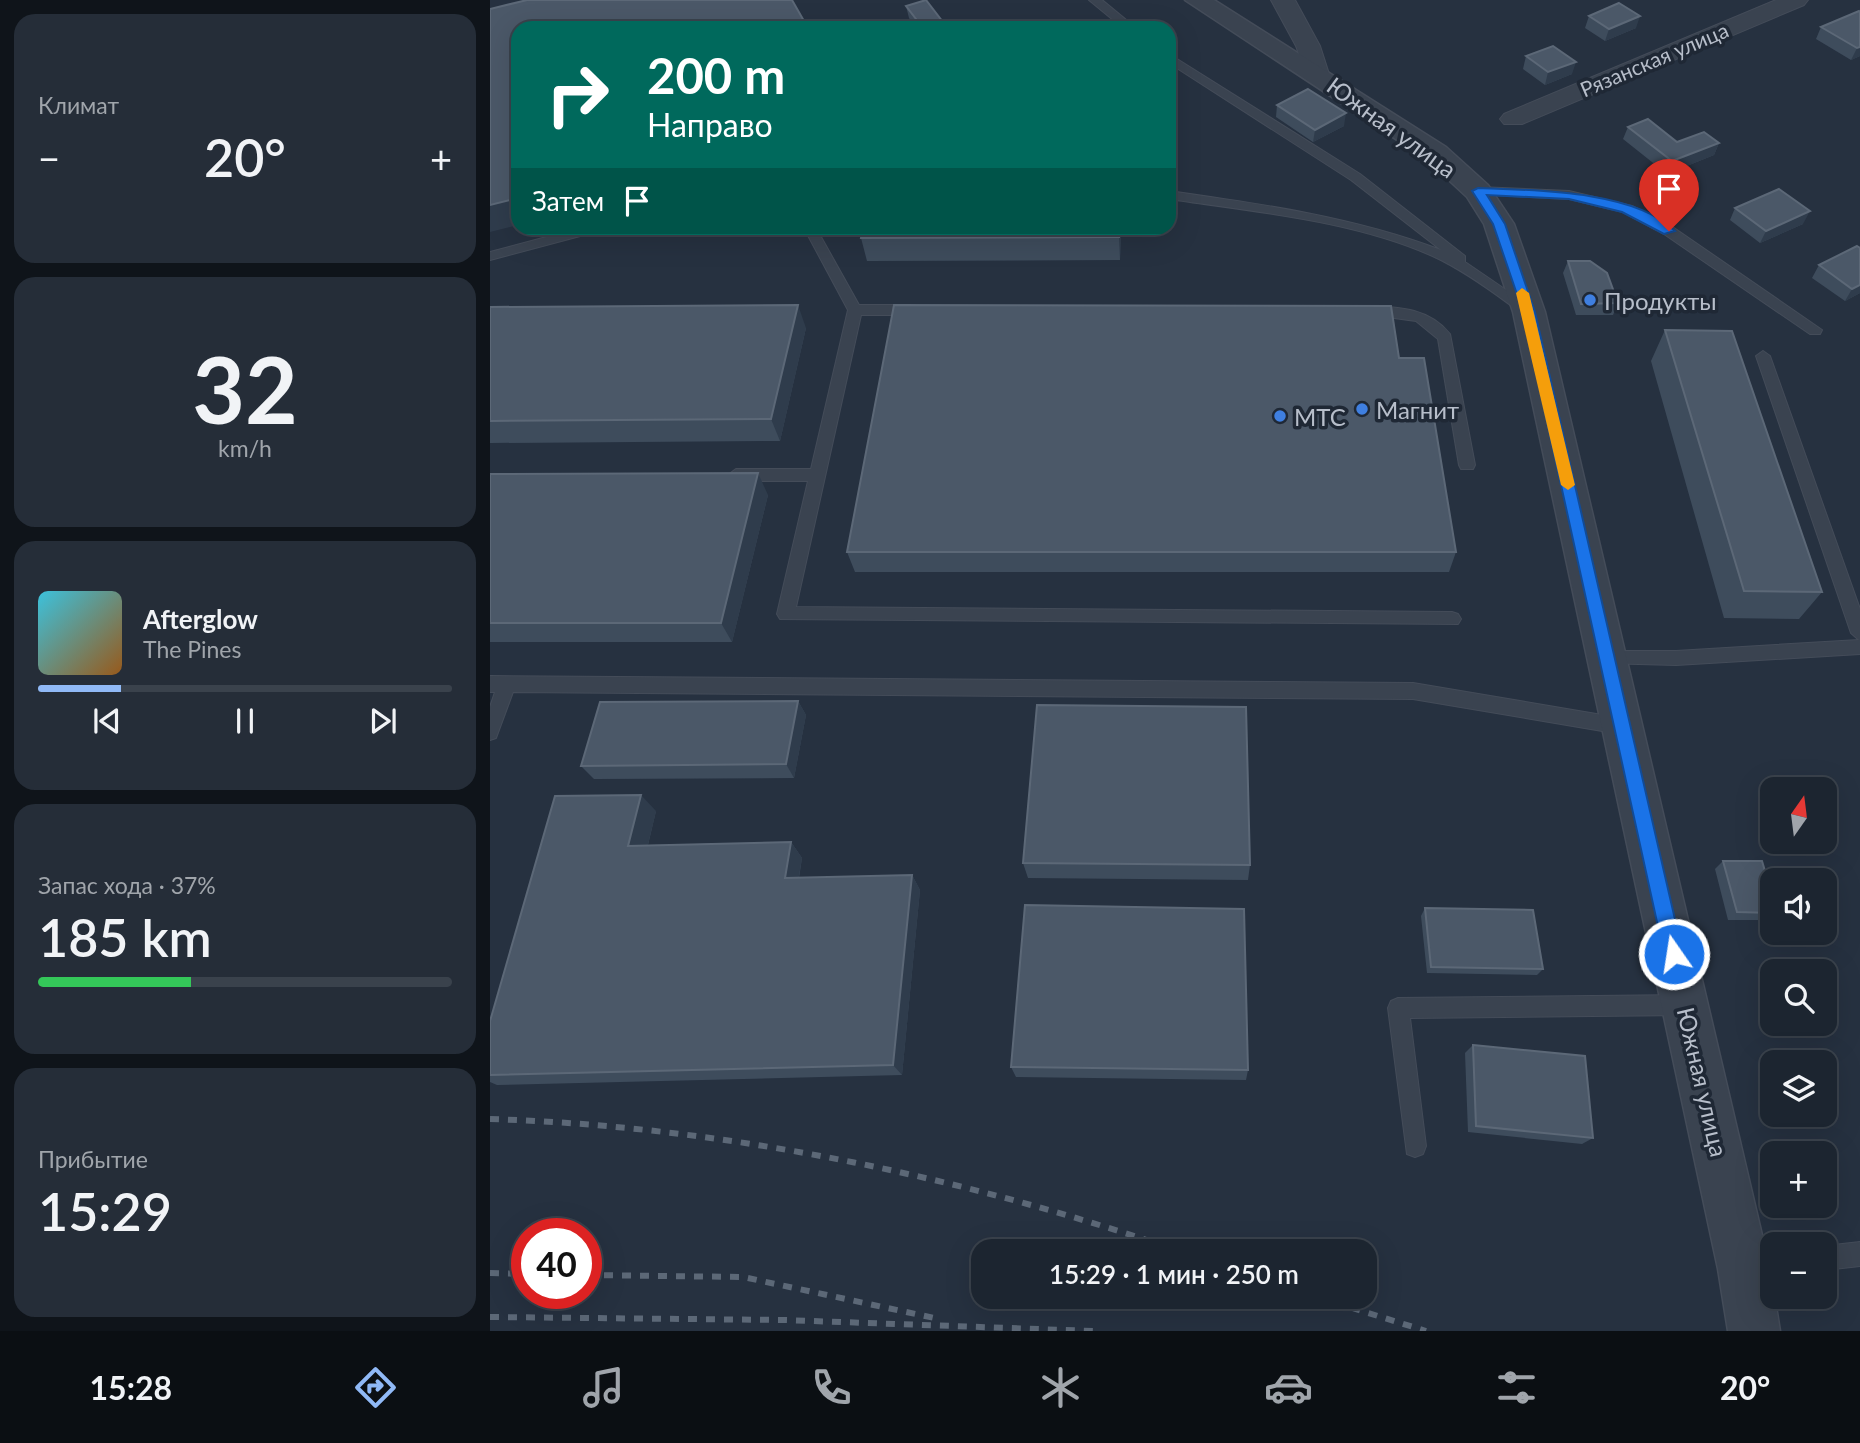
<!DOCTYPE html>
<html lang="ru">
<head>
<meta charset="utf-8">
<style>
  body { margin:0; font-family:Lato,sans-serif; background:#252d38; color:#f1f3f6; height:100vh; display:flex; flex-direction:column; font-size:26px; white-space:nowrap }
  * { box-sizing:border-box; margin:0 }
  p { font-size:23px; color:#a0a5ab }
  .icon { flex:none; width:38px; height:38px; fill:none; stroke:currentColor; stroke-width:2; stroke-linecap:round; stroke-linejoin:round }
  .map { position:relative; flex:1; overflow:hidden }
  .side { display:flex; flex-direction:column; gap:14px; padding:14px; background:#0f141a; width:490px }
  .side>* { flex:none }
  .top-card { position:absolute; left:21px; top:21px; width:665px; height:214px; border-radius:21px; box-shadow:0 7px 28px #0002,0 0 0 2px #3a424c; background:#00695c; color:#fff; overflow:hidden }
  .needle { width:46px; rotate:14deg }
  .controls { position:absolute; left:1270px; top:777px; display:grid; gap:14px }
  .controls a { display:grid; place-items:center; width:77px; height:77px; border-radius:14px; background:#1c2530; box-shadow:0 7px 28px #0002,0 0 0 2px #3a424c; font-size:35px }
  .speed { position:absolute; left:21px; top:1218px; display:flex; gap:14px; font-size:35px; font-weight:700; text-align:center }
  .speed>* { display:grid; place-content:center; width:91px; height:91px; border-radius:50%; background:#1c2530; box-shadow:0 7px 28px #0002,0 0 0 2px #3a424c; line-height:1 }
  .speed .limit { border:10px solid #d22; background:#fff; color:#111 }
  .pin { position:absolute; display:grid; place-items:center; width:60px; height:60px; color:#fff; margin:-72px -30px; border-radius:50% 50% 50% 0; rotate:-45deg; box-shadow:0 0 7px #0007 }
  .pin .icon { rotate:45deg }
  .me { position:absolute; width:77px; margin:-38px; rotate:347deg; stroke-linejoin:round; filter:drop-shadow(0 0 5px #0008) }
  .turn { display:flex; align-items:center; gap:24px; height:147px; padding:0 21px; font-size:32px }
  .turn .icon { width:91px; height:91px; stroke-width:2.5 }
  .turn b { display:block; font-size:49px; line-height:60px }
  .then { display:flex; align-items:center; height:66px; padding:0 21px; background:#0003; gap:14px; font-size:26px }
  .big { font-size:52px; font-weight:600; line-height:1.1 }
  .side .tile { flex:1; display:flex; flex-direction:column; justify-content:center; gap:10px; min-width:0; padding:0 24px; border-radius:21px; background:#252d38 }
  .side .dial { align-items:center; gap:0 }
  .dial b { font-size:91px; line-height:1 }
  .song { display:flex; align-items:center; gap:21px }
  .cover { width:84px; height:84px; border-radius:10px; background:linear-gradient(135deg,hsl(190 70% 55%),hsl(30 70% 35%)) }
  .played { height:7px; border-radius:4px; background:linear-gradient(90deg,#90b9f6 20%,#3a424c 20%) }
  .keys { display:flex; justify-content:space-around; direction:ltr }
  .heat { display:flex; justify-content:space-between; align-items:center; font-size:38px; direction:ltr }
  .charge { height:10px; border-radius:5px; background:linear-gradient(90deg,#34c759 37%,#3a424c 0) }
  .trip { position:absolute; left:481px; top:1239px; width:406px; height:70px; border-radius:21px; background:#1c2530; box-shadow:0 7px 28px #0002,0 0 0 2px #3a424c; font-weight:600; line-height:70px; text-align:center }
  .tab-bar { display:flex; height:112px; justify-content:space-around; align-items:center; background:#0b0f13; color:#a0a5ab }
  .tab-bar .icon { width:49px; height:49px }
  .tab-bar .current { color:#90b9f6 }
  .tab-bar b { font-size:32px; color:#f1f3f6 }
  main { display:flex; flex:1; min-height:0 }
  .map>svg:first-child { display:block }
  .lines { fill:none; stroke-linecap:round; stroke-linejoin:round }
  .service-casing { stroke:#444c59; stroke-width:2 }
  .minor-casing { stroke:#444c59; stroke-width:2 }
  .tertiary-casing { stroke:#444c59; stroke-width:3 }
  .service { fill:#3a4350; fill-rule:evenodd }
  .minor { fill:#3a4350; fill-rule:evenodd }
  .tertiary { fill:#3a4350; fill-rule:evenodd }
  .rail { stroke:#5c6877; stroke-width:6; stroke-dasharray:9 9; stroke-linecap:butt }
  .wall { fill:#3e4c5c }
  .shaded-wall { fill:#2f3c4c }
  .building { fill:#4b5868; stroke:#5c6877; stroke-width:2 }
  .route { fill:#1a73e8; stroke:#114b97; stroke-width:2 }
  .slow { fill:#f59e0b }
  .shop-dot { fill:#3f7fe0; stroke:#1f2835; stroke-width:2.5 }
  .labels { text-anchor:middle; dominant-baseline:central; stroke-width:7; stroke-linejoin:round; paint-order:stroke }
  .far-street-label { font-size:21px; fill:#b7beca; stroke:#1f2835 }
  .street-label { font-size:24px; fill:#b7beca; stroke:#1f2835 }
  .poi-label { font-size:24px; fill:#b7beca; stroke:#1f2835; text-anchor:start }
</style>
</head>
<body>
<main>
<section class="side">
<div class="tile"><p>Климат</p>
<div class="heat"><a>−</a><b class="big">20°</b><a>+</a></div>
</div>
<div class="tile dial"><b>32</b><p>km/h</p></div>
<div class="tile">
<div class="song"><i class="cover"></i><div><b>Afterglow</b><p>The Pines</p></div></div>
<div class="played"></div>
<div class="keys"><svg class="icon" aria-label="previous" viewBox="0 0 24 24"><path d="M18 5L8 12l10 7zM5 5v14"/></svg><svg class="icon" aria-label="pause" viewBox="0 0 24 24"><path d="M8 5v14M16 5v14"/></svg><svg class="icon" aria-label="next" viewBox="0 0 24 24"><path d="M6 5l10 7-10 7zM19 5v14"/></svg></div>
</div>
<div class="tile"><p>Запас хода · 37%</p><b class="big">185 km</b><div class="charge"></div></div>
<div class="tile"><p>Прибытие</p><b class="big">15:29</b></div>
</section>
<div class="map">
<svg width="1370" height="1331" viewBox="0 0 1370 1331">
  <rect width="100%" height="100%" fill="#263140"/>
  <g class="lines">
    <defs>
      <path id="service" d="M599,0H612L646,28H633Z
        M679,54L870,174L975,256V262L1041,307V313H1031C1005,293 980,275 951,260C871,221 766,212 679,199V191C771,204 864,217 951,250L861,180L679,63Z
        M988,187L1079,191L1142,206L1184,228L1332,330L1330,334H1320L1174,234L1133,212L1079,199L983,194L982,191Z
        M90,228H111L109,231L0,260V252Z
        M314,228H326L369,305H425L432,310L425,315H371L306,607L962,612L968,614L971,619L968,624L290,619L287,614L318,481H246L238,475L246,469H321L358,310Z
        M880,306C911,307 940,309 960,334L985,465L983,469H971L969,465L948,339L926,321L875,314V308Z
        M1273,351L1280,356L1370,609V654L1186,665L1111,663L1108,658L1111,653L1117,651H1186L1369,640L1361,633L1266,356Z
        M0,676L923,683L1130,718L1136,720L1139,726L1136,732L1130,734L923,699L23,692L6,738L0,740V707L5,692H0Z
        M1196,995L1203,998L1206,1005L1203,1012L1196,1015L920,1018L936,1146L933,1154L925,1157L917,1154L898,1008L901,1001L908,998Z
        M1370,1242V1266L1335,1270V1246Z"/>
      <path id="minor" d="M781,0H805L830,46L839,74L836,79H818L806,46Z
        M1286,0H1318L1314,5L1032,124H1014L1010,119L1014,114Z"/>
      <path id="tertiary" d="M695,0H724L956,147L998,185L1024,224L1055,312L1280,1269L1290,1331H1238L1228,1269L1023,312L994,224L977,197L936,159Z"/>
    </defs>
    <use href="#service" class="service-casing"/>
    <use href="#minor" class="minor-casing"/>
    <use href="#tertiary" class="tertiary-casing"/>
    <use href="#service" class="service"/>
    <use href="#minor" class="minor"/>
    <use href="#tertiary" class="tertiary"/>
    <path class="rail" d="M0,1119C230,1126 471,1176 689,1251
      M0,1273L37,1274
      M96,1275L253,1277L449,1319
      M827,1297L936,1331
      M0,1317L294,1320L603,1331"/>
  </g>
  <path class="wall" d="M416,6L456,28H426L419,18Z
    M1369,11L1370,56L1361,60L1326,39L1331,27Z
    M1099,16L1146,28L1115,41L1095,28Z
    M1036,56L1082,74L1055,85L1033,69Z
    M787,105L854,126L823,142L786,117Z
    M1138,127L1187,142L1229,143L1224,155L1177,174L1133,139Z
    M1245,208L1313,224L1270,243L1240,220Z
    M631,228L630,260L377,261L371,238Z
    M1370,248V293L1355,301L1322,278L1329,265Z
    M1078,261L1128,303L1123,315H1086L1073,273Z
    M0,307L316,328L290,441L0,443Z
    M1175,330L1332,592L1309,619L1234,618L1161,361Z
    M909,358L966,552L959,572H365L357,552Z
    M0,474L278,495L242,642H0Z
    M308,701L316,715L304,778L104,779L91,766Z
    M166,811L158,845L301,842L312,858L309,878L422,875L430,890L412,1075L7,1085L0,1082V1021Z
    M1233,861L1283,898V916L1277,920H1238L1225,869Z
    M533,863L760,865L758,880L538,878Z
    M935,908L1053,969L1047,975L937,973L931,916Z
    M983,1045L1103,1138L1092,1144L978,1132L975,1053Z
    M521,1067L758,1070L756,1080L526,1077Z"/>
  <path class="shaded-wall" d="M1150,16L1146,28L1115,41L1119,29Z
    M1370,47V56L1361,60L1367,48Z
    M1086,62L1082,74L1055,85L1058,72Z
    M856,113L854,126L823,142L825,130Z
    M1229,143L1224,155L1177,174L1182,161Z
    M28,198V225L0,232V205Z
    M1320,211L1313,224L1270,243L1276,231Z
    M629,228H631L630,260L629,237Z
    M1370,285V293L1355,301L1362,289Z
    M308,305L316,328L290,441L281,419Z
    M268,473L278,495L242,642L231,623Z
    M308,701L316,715L304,778L296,764Z
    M151,795L166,811L154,861L138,846Z
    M301,842L312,858L306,893L295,878Z
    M422,875L430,890L412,1075L403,1065Z"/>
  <path class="building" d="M37,0H302L318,28H28V198L0,205V9Z
    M436,0L456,26L450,28H433L416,6Z
    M1129,3L1150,16L1119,29L1099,16Z
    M1369,11L1370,12V47L1367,48L1331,27Z
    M1063,46L1086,62L1058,72L1036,56Z
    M818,89L856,113L825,130L787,105Z
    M1158,119L1187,142L1214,132L1229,143L1182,161L1138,127Z
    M1289,189L1320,211L1276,231L1245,208Z
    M373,228H629V237L371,238Z
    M1367,246L1370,248V285L1362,289L1329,265Z
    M1078,261H1100L1117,273L1128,303L1091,304Z
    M308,305L281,419L0,421V307Z
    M404,305L901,306L909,358H934L966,552H357Z
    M1175,330L1242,331L1332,592L1254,591Z
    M268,473L231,623H0V474Z
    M308,701L296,764L91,766L110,702Z
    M547,705L756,707L760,865L533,863Z
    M151,795L138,846L301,842L295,878L422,875L403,1065L0,1075V1021L65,796Z
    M1233,861H1272L1283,898V913L1247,912Z
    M535,905L754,909L758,1070L521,1067Z
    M935,908L1043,910L1053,969L941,967Z
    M983,1045L1095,1056L1103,1138L986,1126Z"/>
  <path class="route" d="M988,188C1042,190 1145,190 1185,231L1174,234L1132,212L1079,199L997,195L1015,224L1045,312L1193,954L1190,960L1184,963L1177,960L1174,954L1033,312L1003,224L982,191Z"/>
  <path class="slow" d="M1032,288L1039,293L1085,485L1078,490L1071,485L1026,293Z"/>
  <g class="shop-dot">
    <circle cx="1100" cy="300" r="7"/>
    <circle cx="872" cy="409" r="7"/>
    <circle cx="790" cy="416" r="7"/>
  </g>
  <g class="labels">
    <g class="far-street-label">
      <text transform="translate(1164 59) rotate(-23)">Рязанская улица</text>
    </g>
    <g class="street-label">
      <text transform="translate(902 127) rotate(36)">Южная улица</text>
      <text transform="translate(1213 1082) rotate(77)">Южная улица</text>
    </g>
    <g class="poi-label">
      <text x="1114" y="300">Продукты</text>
      <text x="886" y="409">Магнит</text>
      <text x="804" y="416">МТС</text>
    </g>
  </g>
</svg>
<div class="controls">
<a><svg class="needle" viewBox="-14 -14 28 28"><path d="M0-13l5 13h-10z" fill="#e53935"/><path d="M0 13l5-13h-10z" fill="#a0a5ab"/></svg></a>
<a><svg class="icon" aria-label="sound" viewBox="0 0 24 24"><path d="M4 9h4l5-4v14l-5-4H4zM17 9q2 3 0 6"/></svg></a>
<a><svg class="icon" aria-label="search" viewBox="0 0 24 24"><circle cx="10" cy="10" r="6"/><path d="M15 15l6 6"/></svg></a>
<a><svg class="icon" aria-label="layers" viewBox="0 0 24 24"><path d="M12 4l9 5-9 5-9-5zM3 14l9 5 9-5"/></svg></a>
<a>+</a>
<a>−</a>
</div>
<div class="speed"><div class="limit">40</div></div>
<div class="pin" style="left:1179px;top:231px;background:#d93025"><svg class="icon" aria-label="arrive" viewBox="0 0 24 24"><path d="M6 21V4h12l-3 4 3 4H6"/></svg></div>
<svg class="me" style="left:1184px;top:954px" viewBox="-20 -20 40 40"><circle r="17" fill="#1a73e8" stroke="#fff" stroke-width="3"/><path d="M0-11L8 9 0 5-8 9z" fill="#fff"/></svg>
<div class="trip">15:29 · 1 мин · 250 m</div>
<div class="top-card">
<div class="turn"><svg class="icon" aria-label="right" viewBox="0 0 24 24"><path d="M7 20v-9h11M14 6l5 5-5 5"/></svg><div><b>200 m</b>Направо</div></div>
<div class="then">Затем<svg class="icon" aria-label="arrive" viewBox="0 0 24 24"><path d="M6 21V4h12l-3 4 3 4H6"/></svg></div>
</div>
</div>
</main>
<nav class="tab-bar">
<b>15:28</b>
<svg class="icon current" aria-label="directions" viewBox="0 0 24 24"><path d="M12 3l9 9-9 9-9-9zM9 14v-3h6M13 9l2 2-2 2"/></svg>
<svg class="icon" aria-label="music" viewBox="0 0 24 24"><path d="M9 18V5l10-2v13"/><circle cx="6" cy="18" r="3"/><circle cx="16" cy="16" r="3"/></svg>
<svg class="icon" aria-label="phone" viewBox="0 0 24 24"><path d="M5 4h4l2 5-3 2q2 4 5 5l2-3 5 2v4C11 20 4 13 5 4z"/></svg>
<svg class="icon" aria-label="climate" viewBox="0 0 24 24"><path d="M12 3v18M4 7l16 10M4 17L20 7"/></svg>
<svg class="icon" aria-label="car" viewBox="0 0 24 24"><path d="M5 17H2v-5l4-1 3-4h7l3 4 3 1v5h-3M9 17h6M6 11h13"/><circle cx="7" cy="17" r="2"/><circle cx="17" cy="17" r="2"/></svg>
<svg class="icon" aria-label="filters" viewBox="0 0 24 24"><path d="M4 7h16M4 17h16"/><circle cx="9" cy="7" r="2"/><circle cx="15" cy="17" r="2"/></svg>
<b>20°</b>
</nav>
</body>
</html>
